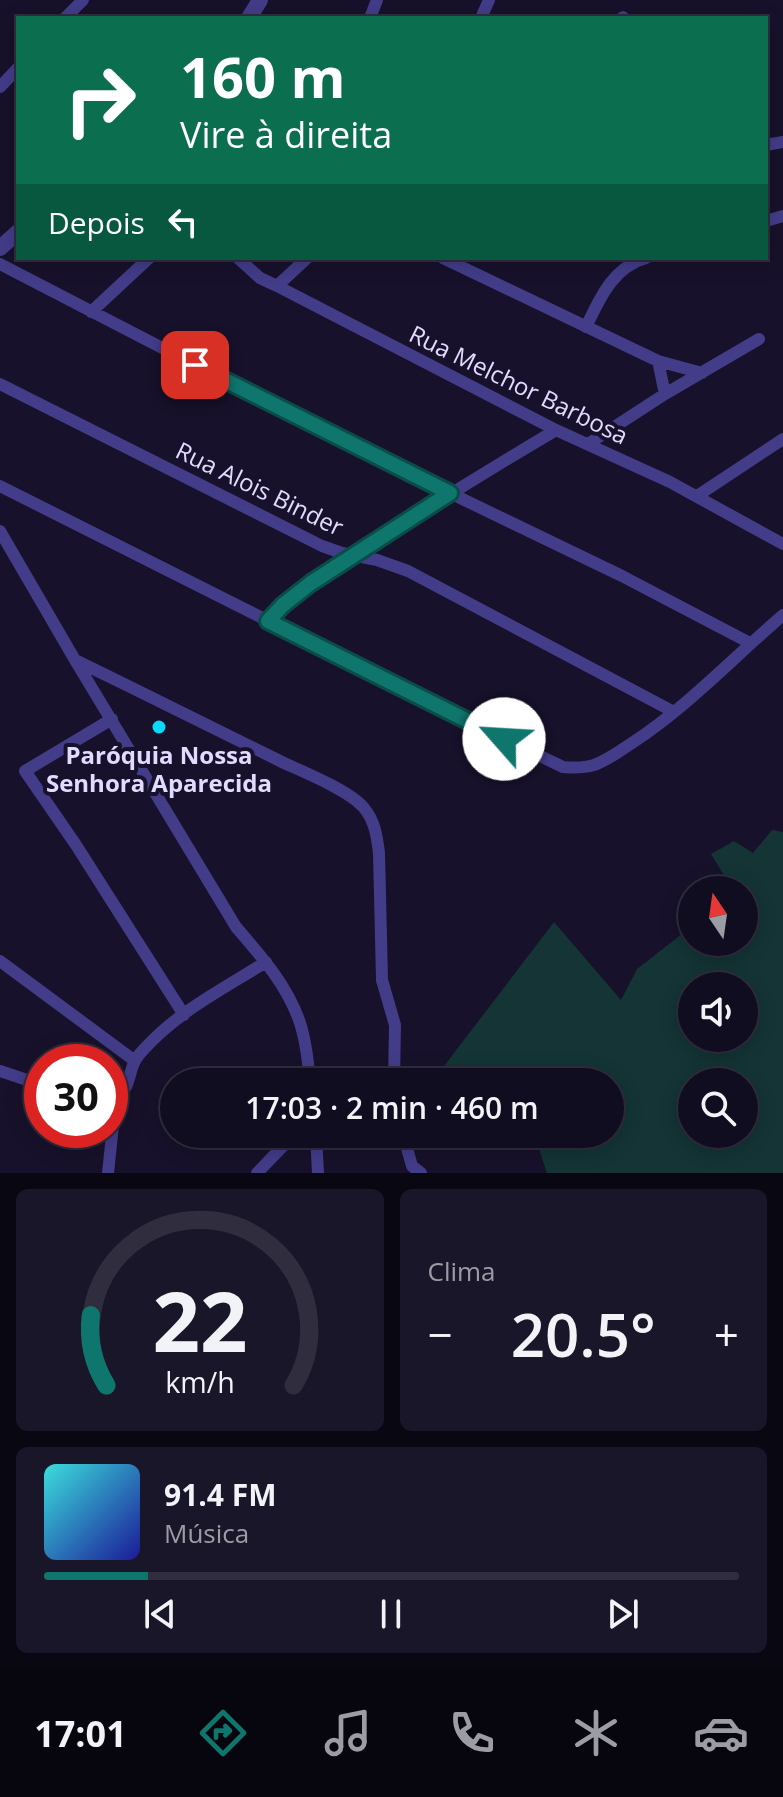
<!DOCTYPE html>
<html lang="pt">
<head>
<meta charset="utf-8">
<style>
  body { margin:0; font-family:"Open Sans",sans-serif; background:#1a1629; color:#f1f3f6; height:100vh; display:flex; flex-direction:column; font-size:30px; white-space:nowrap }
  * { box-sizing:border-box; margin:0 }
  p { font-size:26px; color:#9c9ca5 }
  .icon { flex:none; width:44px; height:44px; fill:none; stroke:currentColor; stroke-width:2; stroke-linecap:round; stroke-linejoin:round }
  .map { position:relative; height:1173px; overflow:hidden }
  .sheet { display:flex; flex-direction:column; gap:16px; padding:16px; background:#090712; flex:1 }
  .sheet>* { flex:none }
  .hud { position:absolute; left:16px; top:16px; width:752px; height:244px; border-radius:0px; box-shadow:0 4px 20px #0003,0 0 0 2px #302d3e; background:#0b6e4f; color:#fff; overflow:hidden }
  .needle { width:52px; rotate:347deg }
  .buttons { position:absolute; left:678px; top:876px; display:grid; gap:16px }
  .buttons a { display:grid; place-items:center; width:80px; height:80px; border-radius:50%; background:#110d20; box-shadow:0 4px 20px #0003,0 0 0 2px #302d3e; font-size:40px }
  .speed { position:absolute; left:24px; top:1044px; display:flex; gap:16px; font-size:40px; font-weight:700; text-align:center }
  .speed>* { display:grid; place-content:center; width:104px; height:104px; border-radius:50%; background:#110d20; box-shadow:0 4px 20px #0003,0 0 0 2px #302d3e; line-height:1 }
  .speed .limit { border:12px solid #d22; background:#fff; color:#111 }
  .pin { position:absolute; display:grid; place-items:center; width:68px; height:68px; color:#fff; margin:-34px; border-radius:16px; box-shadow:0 4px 12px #0006 }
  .me { position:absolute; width:88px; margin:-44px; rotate:296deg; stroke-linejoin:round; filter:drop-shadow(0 0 6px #0008) }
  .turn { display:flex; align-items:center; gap:28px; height:168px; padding:0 32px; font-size:36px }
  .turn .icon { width:104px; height:104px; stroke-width:2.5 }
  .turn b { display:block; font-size:56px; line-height:68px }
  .then { display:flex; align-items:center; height:76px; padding:0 32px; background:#0003; gap:16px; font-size:30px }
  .big { font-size:60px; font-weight:600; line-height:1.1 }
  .sheet .tile { flex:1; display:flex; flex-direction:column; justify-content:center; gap:12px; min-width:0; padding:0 28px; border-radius:12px; background:#1a1629 }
  .sheet .dial { align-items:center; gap:0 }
  .dial svg { height:208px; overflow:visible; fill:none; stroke:#302d3e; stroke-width:7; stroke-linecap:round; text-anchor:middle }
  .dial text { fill:#f1f3f6; stroke:none }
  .song { display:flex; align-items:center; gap:24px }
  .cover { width:96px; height:96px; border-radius:12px; background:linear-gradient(135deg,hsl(180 70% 55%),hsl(240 70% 35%)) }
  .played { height:8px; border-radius:4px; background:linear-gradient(90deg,#0f766e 15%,#302d3e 15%) }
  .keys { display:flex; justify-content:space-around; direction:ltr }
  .heat { display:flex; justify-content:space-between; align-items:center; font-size:44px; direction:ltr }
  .sheet .tiles { flex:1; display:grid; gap:16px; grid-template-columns:1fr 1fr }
  .tile:last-child { grid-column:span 2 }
  .trip { position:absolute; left:160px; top:1068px; width:464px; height:80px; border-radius:40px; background:#110d20; box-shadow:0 4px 20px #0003,0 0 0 2px #302d3e; font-weight:600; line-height:80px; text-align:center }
  .tabs { display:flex; height:128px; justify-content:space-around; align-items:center; background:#07050d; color:#9c9ca5 }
  .tabs .icon { width:56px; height:56px }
  .tabs .on { color:#0f766e }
  .tabs b { font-size:36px; color:#f1f3f6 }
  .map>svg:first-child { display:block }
  .green { fill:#143435; fill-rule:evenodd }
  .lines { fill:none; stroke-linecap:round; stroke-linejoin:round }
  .minor { stroke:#433c89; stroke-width:12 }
  .tertiary { stroke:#433c89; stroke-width:16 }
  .route-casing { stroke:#0a4d48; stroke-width:20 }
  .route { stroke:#0f766e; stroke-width:14 }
  .poi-dot { fill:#08d9fe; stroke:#17112b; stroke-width:3 }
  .labels { text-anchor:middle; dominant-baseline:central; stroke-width:8; stroke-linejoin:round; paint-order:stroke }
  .street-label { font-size:24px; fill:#e1dbff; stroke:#17112b }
  .poi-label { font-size:24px; font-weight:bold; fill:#e1dbff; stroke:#17112b }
</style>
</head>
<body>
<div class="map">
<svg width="783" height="1173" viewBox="0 0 783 1173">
  <rect width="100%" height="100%" fill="#17112b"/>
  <path class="green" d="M772,830L783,832V1173H547L534,1134H610V1082H453L441,1070L554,922L621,1000L637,969L692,926V942H744V890H733L711,854L734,841L753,853ZM692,986H744V1038H692ZM692,1082H744V1134H692Z"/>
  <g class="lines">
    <path class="minor" d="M65,18L83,0
      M370,18L377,0
      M481,18L489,0
      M622,18L623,17
      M0,87L18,68
      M766,145L783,142
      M766,221L783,216
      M238,258L260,278L277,286L556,430L670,482L783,544
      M443,258L658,361L702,373
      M0,264L342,441L622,576L750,643
      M277,286L307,258
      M91,312L149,258
      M586,327C600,298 613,267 646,258
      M658,361L665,394
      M0,384L322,546L342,553L377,560L408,571L674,712
      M588,444L665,394L759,339
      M0,486L457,716L563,767C574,768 584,768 594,765C608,760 620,751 632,743C687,707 733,658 783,615
      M697,496L783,439
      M0,531L75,660L236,927C261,956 286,984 299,1020C306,1040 308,1062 310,1082
      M268,621C297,591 332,570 367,547C429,507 492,468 556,430
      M75,660C145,694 215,729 284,763C306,773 350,791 364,808C375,821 377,837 379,853L382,980L395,1025L394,1082
      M112,719L25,771L76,845L184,1015
      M0,961L135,1061
      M0,1071L42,1085
      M110,1098C133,1091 126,1076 136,1059C139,1054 144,1049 148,1045C181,1010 226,987 266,962
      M316,1134L318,1173
      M403,1134L412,1166L421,1173
      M108,1173L116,1096
      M257,1173L283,1146L306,1134"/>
    <path class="tertiary" d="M249,18L260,0
      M0,248L18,232"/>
  </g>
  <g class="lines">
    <defs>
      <path id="route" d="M195,365L450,493L311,583L283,605L268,621L504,739"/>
    </defs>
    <use href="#route" class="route-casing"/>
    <use href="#route" class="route"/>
  </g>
  <circle class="poi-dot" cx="159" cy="727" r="8"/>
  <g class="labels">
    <g class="street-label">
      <text transform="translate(519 384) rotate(26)">Rua Melchor Barbosa</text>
      <text transform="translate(260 488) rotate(26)">Rua Alois Binder</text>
    </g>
    <g class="poi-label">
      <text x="159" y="754">Paróquia Nossa<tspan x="159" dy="28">Senhora Aparecida</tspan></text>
    </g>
  </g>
</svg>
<div class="buttons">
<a><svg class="needle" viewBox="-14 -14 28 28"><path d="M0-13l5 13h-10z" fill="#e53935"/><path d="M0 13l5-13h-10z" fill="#9c9ca5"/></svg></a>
<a><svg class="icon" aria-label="sound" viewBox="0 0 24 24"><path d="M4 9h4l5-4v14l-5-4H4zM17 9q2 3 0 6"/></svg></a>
<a><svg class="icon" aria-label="search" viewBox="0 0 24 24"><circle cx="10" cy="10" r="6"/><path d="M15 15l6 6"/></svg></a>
</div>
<div class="speed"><div class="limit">30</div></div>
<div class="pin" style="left:195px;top:365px;background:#d93025"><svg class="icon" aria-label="arrive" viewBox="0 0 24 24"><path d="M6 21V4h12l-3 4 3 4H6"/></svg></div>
<svg class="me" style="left:504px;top:739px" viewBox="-20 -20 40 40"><circle r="19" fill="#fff"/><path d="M0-13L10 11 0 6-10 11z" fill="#0f766e"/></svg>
<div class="trip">17:03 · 2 min · 460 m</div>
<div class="hud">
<div class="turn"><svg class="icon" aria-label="right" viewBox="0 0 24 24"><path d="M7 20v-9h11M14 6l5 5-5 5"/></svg><div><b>160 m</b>Vire à direita</div></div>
<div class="then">Depois<svg class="icon" aria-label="left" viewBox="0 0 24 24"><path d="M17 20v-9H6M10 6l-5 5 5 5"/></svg></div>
</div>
</div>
<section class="sheet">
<div class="tiles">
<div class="tile dial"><svg viewBox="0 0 100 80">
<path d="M14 69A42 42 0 1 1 86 69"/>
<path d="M14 69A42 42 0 0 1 8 42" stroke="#0f766e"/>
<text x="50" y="56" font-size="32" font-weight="700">22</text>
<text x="50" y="72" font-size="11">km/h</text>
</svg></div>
<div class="tile"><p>Clima</p>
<div class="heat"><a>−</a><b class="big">20.5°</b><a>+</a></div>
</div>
<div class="tile">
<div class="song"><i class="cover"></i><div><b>91.4 FM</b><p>Música</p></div></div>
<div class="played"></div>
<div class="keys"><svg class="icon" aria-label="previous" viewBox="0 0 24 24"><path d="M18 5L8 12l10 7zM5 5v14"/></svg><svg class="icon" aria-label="pause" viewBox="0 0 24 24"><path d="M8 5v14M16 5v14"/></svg><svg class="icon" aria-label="next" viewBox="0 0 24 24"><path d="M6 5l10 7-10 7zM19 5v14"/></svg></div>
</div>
</div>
</section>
<nav class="tabs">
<b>17:01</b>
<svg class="icon on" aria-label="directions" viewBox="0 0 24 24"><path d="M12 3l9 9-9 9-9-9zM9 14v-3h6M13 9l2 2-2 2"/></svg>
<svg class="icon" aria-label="music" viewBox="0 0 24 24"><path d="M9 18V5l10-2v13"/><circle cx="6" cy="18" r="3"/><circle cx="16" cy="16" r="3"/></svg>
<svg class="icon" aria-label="phone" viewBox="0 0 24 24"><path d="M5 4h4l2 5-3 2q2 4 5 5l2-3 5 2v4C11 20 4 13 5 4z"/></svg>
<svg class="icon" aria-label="climate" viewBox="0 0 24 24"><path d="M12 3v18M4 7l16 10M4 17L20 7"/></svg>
<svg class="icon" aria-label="car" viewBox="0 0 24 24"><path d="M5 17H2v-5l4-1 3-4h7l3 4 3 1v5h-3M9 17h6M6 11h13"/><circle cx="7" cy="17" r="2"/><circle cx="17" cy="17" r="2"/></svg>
</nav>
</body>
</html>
